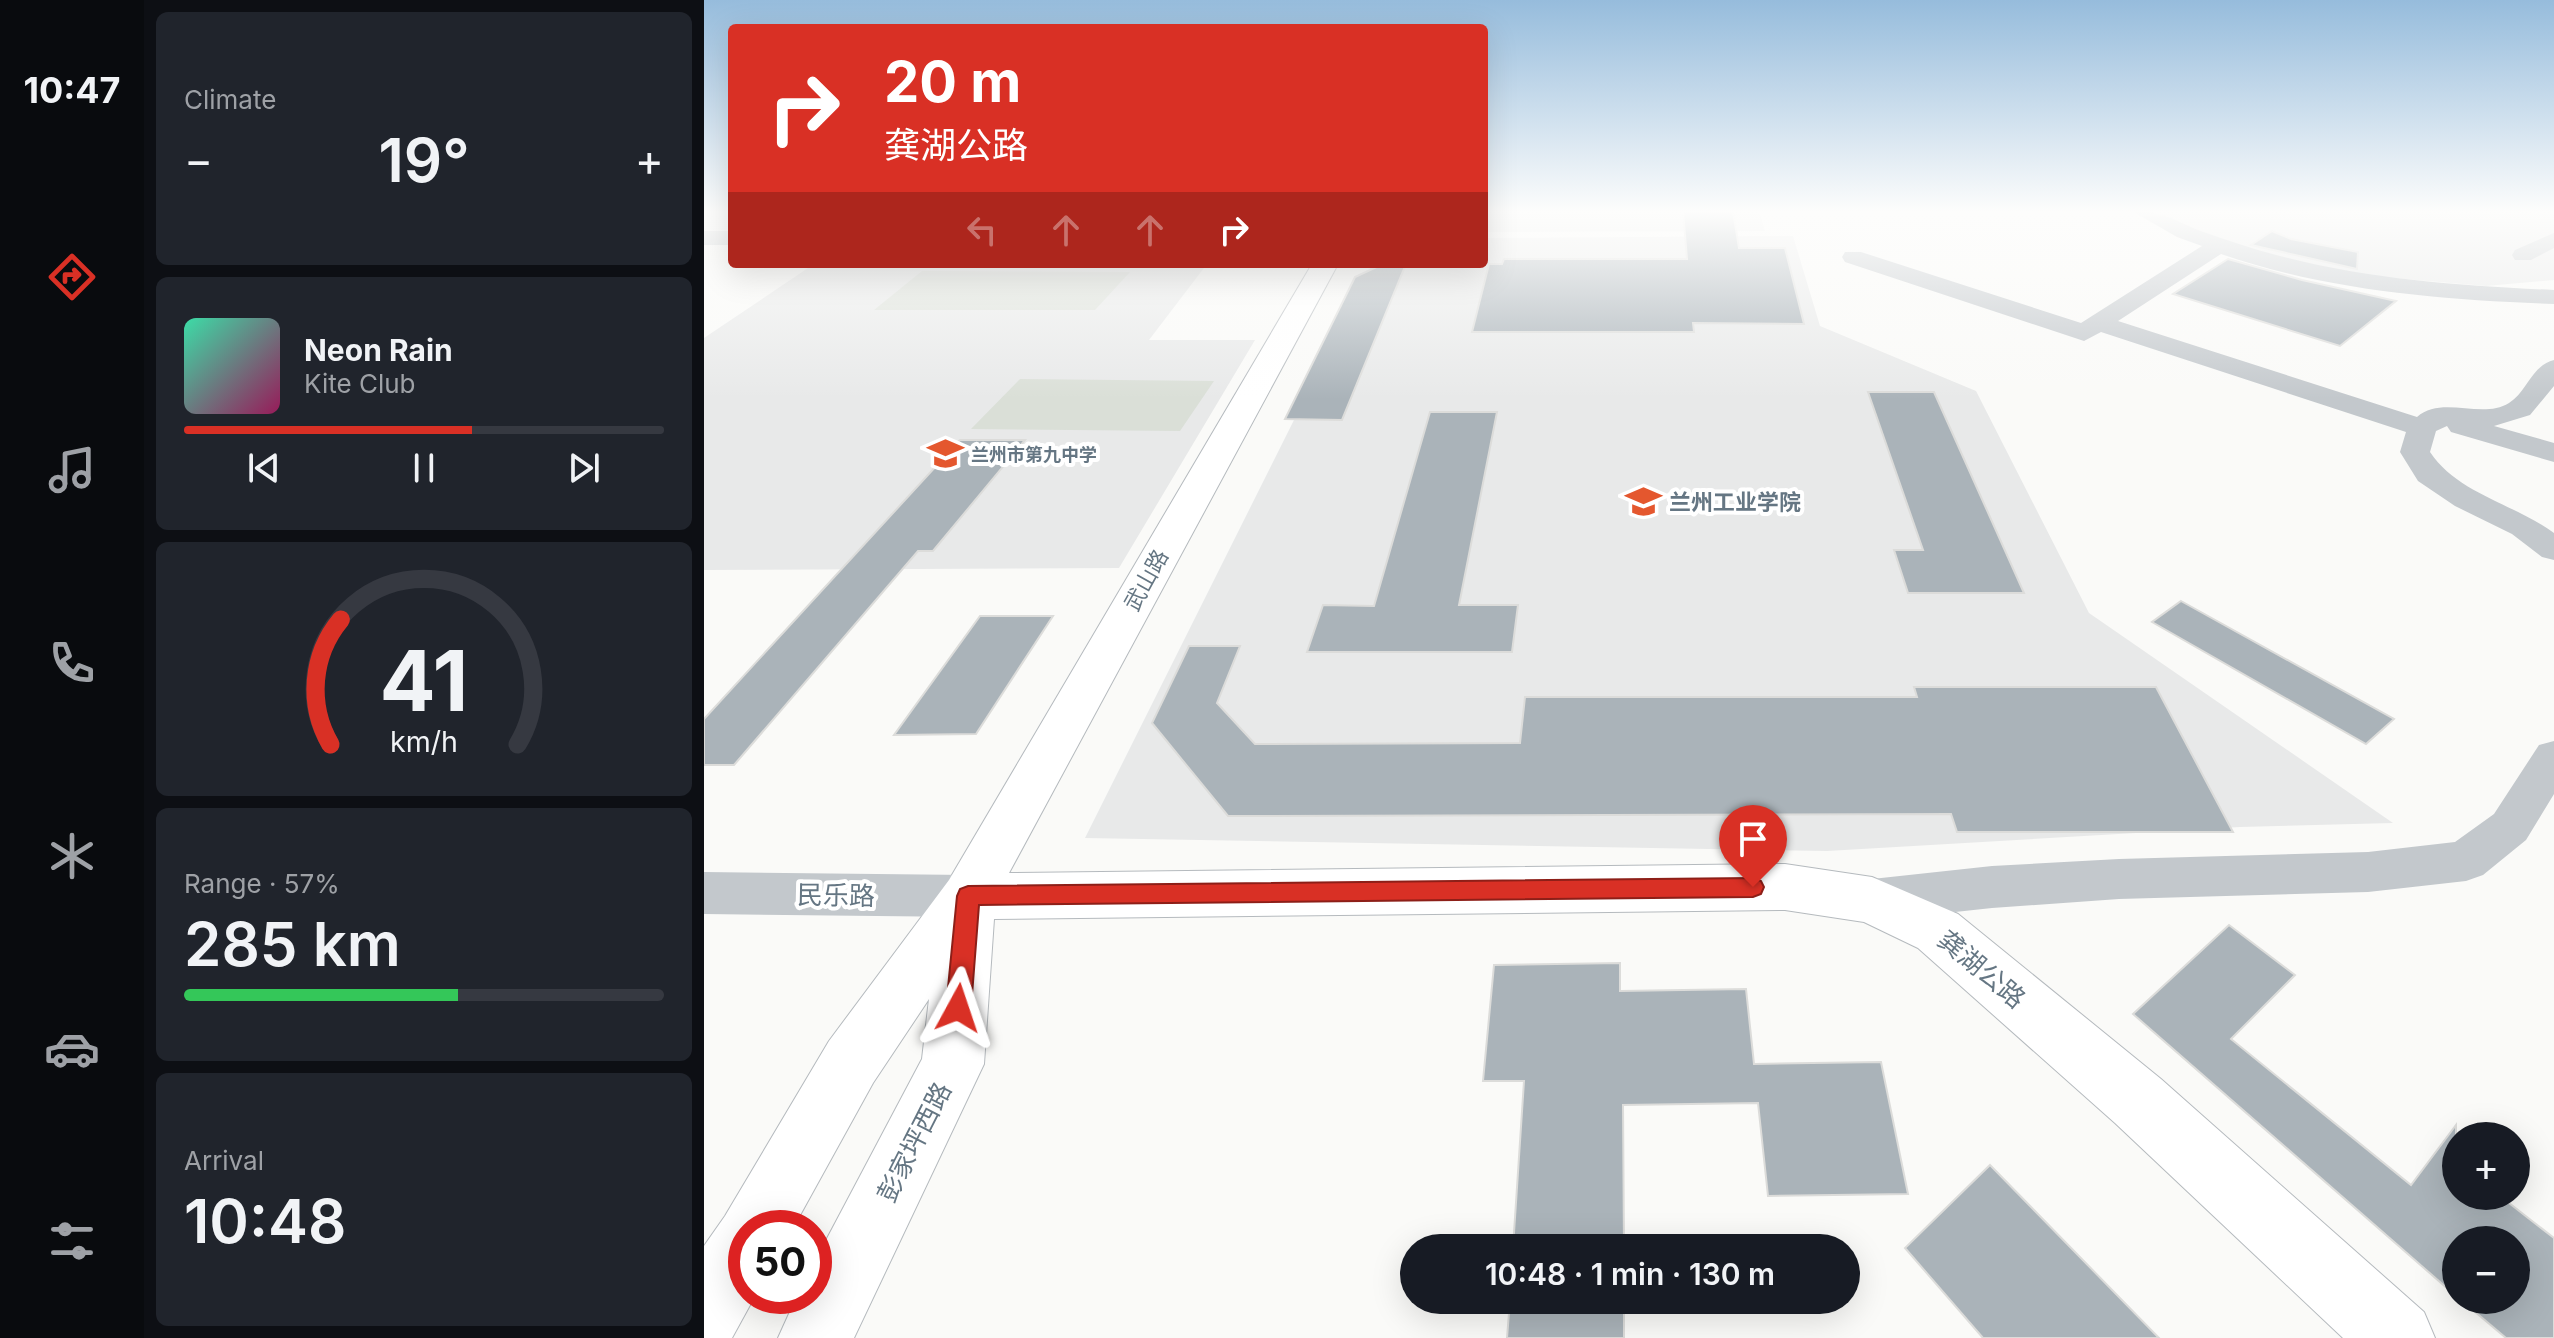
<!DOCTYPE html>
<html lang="en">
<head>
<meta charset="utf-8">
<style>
  body { margin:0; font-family:Inter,"Noto Sans SC",sans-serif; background:#20242c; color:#f1f3f6; height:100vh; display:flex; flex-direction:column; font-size:30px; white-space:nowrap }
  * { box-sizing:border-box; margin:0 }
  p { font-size:26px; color:#9ea1a6 }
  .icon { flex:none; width:44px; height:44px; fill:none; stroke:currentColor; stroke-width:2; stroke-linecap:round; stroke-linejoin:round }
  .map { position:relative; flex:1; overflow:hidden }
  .drawer { display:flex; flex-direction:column; gap:12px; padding:12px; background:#0d0f14; width:560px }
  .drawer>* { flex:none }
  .guide { position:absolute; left:24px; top:24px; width:760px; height:244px; border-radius:8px; box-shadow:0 8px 32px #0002; background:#d93025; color:#fff; overflow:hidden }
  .controls { position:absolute; left:1738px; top:1122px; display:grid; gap:16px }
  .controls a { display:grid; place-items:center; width:88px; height:88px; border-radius:50%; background:#171b24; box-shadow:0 8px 32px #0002; font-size:40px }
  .speed { position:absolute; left:24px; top:1210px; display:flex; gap:16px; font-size:40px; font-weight:700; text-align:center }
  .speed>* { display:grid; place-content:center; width:104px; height:104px; border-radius:50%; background:#171b24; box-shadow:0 8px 32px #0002; line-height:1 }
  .speed .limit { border:12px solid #d22; background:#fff; color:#111 }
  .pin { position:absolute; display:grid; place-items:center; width:68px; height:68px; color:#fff; margin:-82px -34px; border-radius:50% 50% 50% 0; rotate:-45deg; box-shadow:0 0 8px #0007 }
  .pin .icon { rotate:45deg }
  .me { position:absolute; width:88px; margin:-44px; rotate:5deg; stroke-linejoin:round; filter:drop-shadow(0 0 6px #0008) }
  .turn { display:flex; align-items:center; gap:28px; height:168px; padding:0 24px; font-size:36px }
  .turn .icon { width:104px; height:104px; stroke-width:2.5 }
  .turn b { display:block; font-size:56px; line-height:68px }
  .lanes { display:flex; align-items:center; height:76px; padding:0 24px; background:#0003; justify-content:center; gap:40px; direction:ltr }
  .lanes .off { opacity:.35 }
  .big { font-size:60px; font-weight:600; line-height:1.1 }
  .drawer .tile { flex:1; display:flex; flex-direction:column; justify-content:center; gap:12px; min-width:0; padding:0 28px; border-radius:12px; background:#20242c }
  .drawer .dial { align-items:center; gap:0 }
  .dial svg { height:208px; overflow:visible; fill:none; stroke:#363941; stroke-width:7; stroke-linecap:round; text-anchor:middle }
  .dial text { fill:#f1f3f6; stroke:none }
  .song { display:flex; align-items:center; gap:24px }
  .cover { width:96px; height:96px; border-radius:12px; background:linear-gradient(135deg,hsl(160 70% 55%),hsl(330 70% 35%)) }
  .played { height:8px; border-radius:4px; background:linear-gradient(90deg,#d93025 60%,#363941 60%) }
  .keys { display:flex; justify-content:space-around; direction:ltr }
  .heat { display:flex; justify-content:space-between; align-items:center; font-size:44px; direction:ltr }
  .charge { height:12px; border-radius:6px; background:linear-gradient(90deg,#34c759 57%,#363941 0) }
  .trip { position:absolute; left:696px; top:1234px; width:460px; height:80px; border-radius:40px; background:#171b24; box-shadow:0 8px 32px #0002; font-weight:600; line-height:80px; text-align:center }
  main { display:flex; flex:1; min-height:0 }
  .tab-bar { display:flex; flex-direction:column; width:144px; justify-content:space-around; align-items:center; background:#090b0e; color:#9ea1a6 }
  .tab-bar .icon { width:56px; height:56px }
  .tab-bar .active { color:#d93025 }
  .tab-bar b { font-size:36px; color:#f1f3f6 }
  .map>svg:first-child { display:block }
  .built { fill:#e8e9e9 }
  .green { fill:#dadfd7 }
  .building { fill:#aab3b9; stroke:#dcdcda; stroke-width:2 }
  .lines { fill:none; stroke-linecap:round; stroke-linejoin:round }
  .major-casing { stroke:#b5babe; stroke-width:2 }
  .minor { fill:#c3c8cc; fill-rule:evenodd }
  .major { fill:#fff; fill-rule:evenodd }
  .route { fill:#d93025; stroke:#8d1f18; stroke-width:2 }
  .labels { text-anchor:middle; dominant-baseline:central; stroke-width:8; stroke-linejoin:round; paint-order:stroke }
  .far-poi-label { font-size:18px; font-weight:bold; fill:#657683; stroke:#fff; text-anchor:start }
  .poi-label { font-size:22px; font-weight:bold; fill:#657683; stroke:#fff; text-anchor:start }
  .street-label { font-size:22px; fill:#657683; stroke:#fff }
  .near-street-label { font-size:26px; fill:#657683; stroke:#fff }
</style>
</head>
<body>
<main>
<nav class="tab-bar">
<b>10:47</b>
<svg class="icon active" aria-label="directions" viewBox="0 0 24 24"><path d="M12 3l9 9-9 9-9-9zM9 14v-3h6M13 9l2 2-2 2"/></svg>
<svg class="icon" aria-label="music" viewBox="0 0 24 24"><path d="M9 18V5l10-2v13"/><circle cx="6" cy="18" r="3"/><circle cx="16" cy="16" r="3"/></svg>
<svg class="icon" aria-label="phone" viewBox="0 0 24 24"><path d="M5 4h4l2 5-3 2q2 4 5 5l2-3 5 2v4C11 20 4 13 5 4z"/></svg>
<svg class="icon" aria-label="climate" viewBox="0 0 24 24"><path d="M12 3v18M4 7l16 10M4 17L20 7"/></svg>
<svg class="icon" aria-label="car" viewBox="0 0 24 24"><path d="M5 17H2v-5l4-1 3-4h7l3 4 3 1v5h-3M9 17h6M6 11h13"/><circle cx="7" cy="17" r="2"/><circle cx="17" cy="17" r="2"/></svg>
<svg class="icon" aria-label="filters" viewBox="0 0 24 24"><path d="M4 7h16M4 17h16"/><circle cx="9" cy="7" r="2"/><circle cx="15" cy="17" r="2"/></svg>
</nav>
<section class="drawer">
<div class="tile"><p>Climate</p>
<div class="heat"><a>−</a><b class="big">19°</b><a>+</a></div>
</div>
<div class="tile">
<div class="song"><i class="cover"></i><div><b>Neon Rain</b><p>Kite Club</p></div></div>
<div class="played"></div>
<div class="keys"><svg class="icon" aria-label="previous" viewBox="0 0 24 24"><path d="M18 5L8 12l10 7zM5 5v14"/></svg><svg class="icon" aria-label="pause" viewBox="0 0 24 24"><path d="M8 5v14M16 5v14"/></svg><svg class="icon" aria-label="next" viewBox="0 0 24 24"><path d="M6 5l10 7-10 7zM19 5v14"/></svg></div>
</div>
<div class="tile dial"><svg viewBox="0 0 100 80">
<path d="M14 69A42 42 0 1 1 86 69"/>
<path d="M14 69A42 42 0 0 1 18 21" stroke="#d93025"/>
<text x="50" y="56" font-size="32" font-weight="700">41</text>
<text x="50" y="72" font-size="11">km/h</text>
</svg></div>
<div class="tile"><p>Range · 57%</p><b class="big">285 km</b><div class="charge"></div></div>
<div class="tile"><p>Arrival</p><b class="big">10:48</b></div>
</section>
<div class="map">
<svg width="1850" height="1338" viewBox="0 0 1850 1338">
  <rect width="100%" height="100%" fill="#fafaf8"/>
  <path class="built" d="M780,211H1055L1061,231L780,232Z
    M1452,211H1850V280L1782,286L1665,276L1562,255L1462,218Z
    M1089,236L1116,326L1272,391L1385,613L1689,823L1536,827L1123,851L381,838L668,264H780V238Z
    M110,264H503L445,340H551L415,568L0,570V338Z"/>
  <path class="green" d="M218,271L426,272L391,310H170Z
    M316,379L510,381L476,431L267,429Z"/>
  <path class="building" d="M979,211H1029L1035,248H1081L1100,324L989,323L990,332H768L785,264H798L800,259H983Z
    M1568,231L1587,239L1654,252L1653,269L1547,245Z
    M1524,259L1598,280L1692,301L1636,346L1469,294Z
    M679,264H702L638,420L581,419L651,277Z
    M1164,392H1230L1320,593H1204L1190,550H1219Z
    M726,412H793L755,605H814L808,652H603L619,605L670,606Z
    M256,440H321L229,551H214L30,765H0V719Z
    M1477,601L1690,719L1662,744L1448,622Z
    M276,616H349L272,734L190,735Z
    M485,646H536L513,703L551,744L816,743L821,697H1213L1210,687H1452L1529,832H1253L1247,814L524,816L448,723Z
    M1525,925L1591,975L1527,1039L1707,1185L1752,1125V1196H1796L1850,1238V1338H1802L1757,1300H1812V1240H1752V1296L1429,1014Z
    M916,963V991L1042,989L1050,1064L1177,1062L1204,1194L1064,1196L1054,1103L919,1105L920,1248H809L820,1081H779L790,965Z
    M1286,1165L1455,1338H1279L1201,1248Z
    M806,1300H920V1338H803Z"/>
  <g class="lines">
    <defs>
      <path id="major" d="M608,264H634L305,873L1081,864L1168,877L1254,914L1457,1079L1720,1312L1731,1338H1639L1411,1123L1214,948L1160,922L1081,910L290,919L280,1064L150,1338H74L93,1296H110V1263L218,1059L225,999L169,1083L89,1228H42V1296H51L28,1338H0V1246L21,1216L125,1041L245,880Z"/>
    </defs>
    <use href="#major" class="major-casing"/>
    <path class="minor" d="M1428,211C1461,211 1468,220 1497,231C1525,241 1554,251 1584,258C1671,280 1761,286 1850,290V304C1739,300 1623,291 1517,254L1414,321L1713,417C1738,395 1778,420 1805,403C1823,392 1828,365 1850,360V386L1826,415L1790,426L1850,443V462L1747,432L1743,426L1732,431L1726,452C1754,494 1811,504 1850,533V560L1838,557L1808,534L1751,506L1714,481L1696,452L1702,432L1397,332L1380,341L1371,338L1141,262L1138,257L1141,252H1157L1377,323L1498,246L1473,237Z
      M0,231H28V245H0Z
      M1850,233V248L1827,260H1811L1808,255L1811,250Z
      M1850,741V794L1822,840L1779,875L1762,881L1664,892L1415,899L1288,908L1168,921L1150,915L1143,900L1150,885L1168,879L1288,866L1415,859L1664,852L1751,842L1790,814L1835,745Z
      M0,872L264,875L282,881L289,896L282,911L264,917L0,914Z"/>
    <use href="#major" class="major"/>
  </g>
  <linearGradient id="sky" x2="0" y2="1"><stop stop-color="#96bcdc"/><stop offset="0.53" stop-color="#fdfdfc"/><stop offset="1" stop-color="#fdfdfc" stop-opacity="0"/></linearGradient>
  <rect width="1850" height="399" fill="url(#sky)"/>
  <path class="route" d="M1049,878L1057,881L1060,887L1057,894L1049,897L275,905L267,1008L263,1016L254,1019L245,1016L242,1008L253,896L256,889L264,886Z"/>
  <defs>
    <symbol id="school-bare" viewBox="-9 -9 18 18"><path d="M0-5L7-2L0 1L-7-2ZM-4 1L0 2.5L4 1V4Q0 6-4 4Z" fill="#e4572e" stroke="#fff" stroke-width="2.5" paint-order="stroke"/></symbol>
  </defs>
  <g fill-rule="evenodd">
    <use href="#school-bare" x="216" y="428" width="51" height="51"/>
    <use href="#school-bare" x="914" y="476" width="51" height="51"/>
  </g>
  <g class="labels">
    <g class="far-poi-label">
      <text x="267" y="454">兰州市第九中学</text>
    </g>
    <g class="poi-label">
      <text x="965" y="502">兰州工业学院</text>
    </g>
    <g class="street-label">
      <text transform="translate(442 580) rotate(-61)">武山路</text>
    </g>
    <g class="near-street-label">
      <text transform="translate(132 895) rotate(1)">民乐路</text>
      <text transform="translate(1278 969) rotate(40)">龚湖公路</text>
      <text transform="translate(210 1142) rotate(-63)">彭家坪西路</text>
    </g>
  </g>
</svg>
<div class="controls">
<a>+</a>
<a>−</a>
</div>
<div class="speed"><div class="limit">50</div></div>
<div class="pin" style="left:1049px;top:887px;background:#d93025"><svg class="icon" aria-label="arrive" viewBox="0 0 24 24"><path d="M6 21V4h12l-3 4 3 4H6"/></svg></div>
<svg class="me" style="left:254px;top:1008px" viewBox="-20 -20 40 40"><path d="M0-17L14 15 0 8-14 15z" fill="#d93025" stroke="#fff" stroke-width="4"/></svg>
<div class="trip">10:48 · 1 min · 130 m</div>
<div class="guide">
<div class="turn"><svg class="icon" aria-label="right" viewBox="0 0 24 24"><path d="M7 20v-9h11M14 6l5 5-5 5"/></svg><div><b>20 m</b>龚湖公路</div></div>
<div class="lanes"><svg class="icon off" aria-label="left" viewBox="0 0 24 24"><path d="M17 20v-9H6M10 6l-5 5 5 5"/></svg><svg class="icon off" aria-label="ahead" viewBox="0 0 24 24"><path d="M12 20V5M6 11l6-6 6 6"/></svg><svg class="icon off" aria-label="ahead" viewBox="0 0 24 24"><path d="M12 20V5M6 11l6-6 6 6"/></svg><svg class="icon" aria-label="right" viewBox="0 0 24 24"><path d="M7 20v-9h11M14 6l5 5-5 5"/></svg></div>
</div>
</div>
</main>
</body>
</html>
